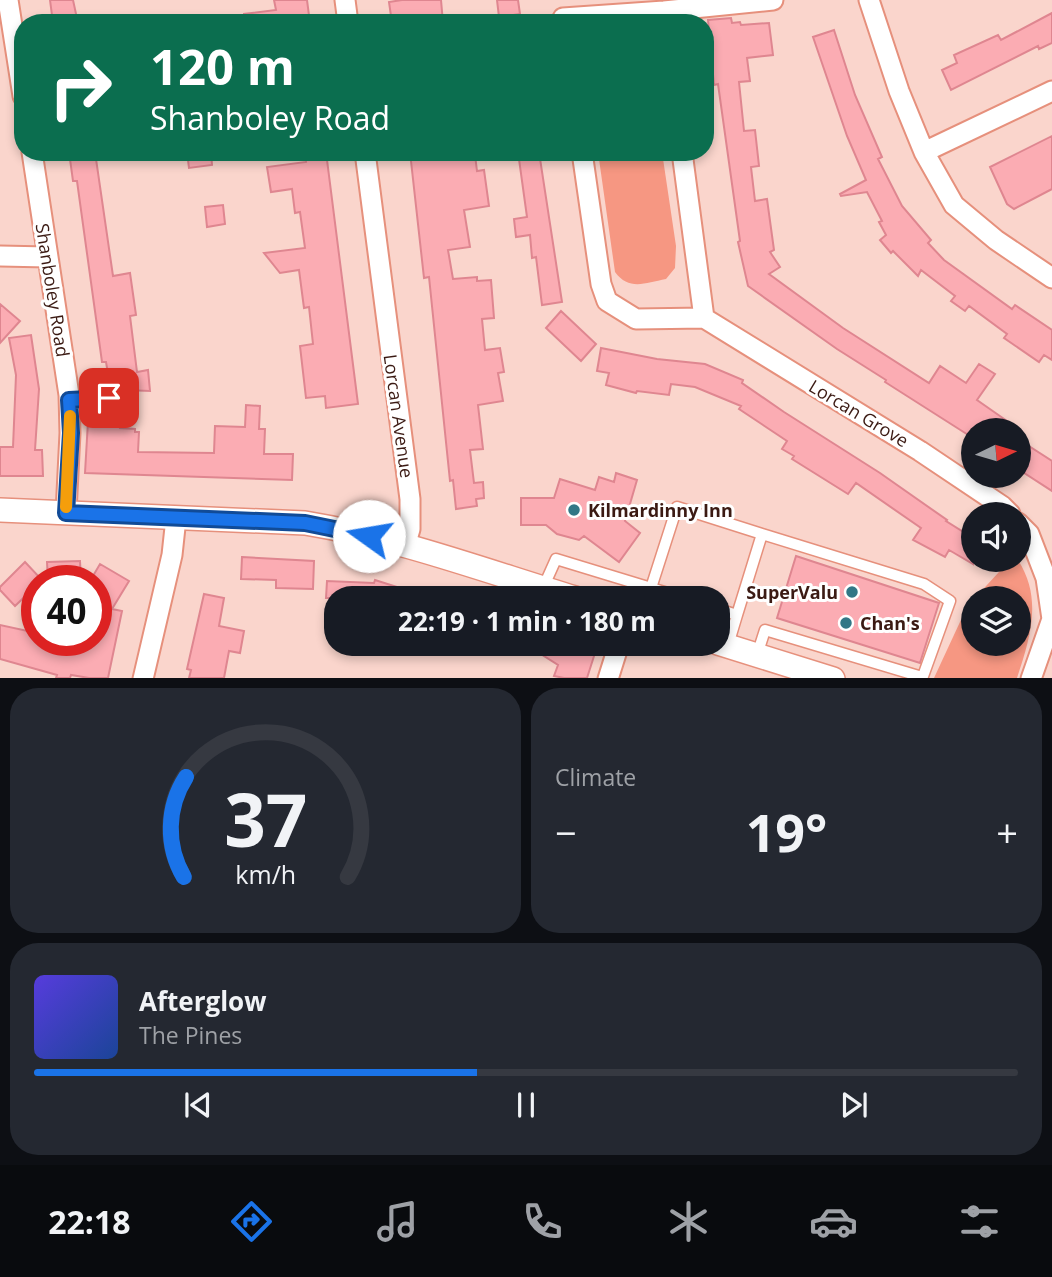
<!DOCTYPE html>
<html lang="en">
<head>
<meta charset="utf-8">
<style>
  body { margin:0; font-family:"Open Sans",sans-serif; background:#242831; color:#f1f3f6; height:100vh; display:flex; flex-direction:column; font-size:26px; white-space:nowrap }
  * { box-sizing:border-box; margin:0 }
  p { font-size:23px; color:#9ea1a6 }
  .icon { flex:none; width:38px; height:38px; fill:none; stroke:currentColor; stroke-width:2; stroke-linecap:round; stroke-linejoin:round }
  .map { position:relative; height:678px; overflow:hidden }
  .drawer { display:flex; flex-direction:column; gap:10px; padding:10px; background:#0d0f14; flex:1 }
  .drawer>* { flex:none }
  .banner { position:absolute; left:14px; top:14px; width:700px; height:147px; border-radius:28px; box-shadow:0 4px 10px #0003; background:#0b6e4f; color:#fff; overflow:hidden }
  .needle { width:46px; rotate:85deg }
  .tools { position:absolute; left:961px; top:418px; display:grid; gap:14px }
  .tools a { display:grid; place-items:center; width:70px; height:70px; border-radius:50%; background:#171b24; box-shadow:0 4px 10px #0003; font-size:35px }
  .speed { position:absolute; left:21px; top:565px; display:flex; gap:14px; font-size:35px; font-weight:700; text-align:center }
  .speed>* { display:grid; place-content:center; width:91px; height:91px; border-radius:50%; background:#171b24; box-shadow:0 4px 10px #0003; line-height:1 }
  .speed .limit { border:10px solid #d22; background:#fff; color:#111 }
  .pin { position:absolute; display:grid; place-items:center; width:60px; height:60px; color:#fff; margin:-30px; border-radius:14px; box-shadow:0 4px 10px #0006 }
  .me { position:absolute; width:77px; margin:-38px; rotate:283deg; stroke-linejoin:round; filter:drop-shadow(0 0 5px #0008) }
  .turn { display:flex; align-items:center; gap:24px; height:147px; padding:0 21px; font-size:32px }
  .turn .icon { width:91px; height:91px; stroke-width:2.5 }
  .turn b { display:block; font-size:49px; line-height:60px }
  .big { font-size:52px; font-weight:700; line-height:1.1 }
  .drawer .card { flex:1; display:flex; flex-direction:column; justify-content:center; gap:10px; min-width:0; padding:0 24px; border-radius:28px; background:#242831 }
  .drawer .dial { align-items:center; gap:0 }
  .dial svg { height:182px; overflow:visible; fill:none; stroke:#363941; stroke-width:7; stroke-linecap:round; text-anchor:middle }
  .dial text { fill:#f1f3f6; stroke:none }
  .song { display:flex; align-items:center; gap:21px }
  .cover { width:84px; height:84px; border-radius:10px; background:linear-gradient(135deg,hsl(250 70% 55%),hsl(220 70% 35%)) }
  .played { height:7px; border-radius:4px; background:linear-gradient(90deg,#1a73e8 45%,#363941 45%) }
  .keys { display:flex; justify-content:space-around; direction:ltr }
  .heat { display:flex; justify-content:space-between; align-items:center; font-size:38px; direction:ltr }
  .drawer .tiles { flex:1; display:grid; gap:10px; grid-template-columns:1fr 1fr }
  .card:last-child { grid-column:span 2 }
  .trip { position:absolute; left:324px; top:586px; width:406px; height:70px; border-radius:28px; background:#171b24; box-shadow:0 4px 10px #0003; font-weight:700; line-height:70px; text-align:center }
  .menu { display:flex; height:112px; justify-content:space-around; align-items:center; background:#090b0e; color:#9ea1a6 }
  .menu .icon { width:49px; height:49px }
  .menu .on { color:#1a73e8 }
  .menu b { font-size:32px; color:#f1f3f6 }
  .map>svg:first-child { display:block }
  .green { fill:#f69782 }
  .building { fill:#fbacb3; stroke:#df8690; stroke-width:2 }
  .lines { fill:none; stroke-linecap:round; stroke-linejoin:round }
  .service-casing { stroke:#e6907c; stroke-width:13 }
  .minor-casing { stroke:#e6907c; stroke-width:23 }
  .tertiary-casing { stroke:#e6907c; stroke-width:26 }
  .service { stroke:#fff; stroke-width:10 }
  .minor { stroke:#fff; stroke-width:19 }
  .tertiary { stroke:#fff; stroke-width:23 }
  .route-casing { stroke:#114b97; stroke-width:18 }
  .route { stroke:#1a73e8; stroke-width:12 }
  .slow { stroke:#f59e0b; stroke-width:12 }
  .poi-dot { fill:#327786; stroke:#fff; stroke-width:2.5 }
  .labels { text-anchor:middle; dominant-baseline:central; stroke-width:6; stroke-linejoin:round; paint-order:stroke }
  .street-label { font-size:18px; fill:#3b1a13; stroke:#fff }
  .poi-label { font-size:18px; font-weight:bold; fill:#3b1a13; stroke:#fff; text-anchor:start }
</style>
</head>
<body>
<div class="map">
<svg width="1052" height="679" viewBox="0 0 1052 679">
  <rect width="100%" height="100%" fill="#fad5cc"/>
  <path class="green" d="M598,152H662L676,246L675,268L666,279C645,283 629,291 615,272Z
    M1010,560H1018C1043,599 1030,638 1017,678H934L966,609L973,601V644H1018V598H975Z"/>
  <path class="building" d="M50,0H73L78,23H53Z
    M274,0H307L310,23H244V14L276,10Z
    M402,0H441L443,23H392L389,2Z
    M497,0H518L520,14L499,17Z
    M1052,13V43L1039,49L1038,46L951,90L942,70L957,63L954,55L998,35L1001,40Z
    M731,18L732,23L740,22L741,25L769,23L773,55L747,58L750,81L739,82L744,131L755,130L759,166L751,167L755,201L767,199L774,250L770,252L780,267L769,274L843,328L929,383L940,366L966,383L979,364L995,374L977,400L1020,430H973V438L885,382L886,380L837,349L748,286L738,242L740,241L718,84L714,85L708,20Z
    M834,30L855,95L882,157L878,159L902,206L931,240L928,243L944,260L1012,309L1015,305L1052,330V360L1044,355L1039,362L1004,338L1007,334L969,306L965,311L951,301L955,296L921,270L918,276L893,251L891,253L880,240L886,235L879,222L882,221L867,192L841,196L840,194L866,180L847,136L813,37Z
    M1052,136V189L1014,209L1007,204L990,167Z
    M69,152H95L113,276L130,273L136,315L130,316L137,372L148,370L150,391L125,390L120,428L135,429V432H139L138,452L214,453L215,426L245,427L246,405L260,406L259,429H265L264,454H293L292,480L85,473L88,421L86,407L113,406L116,398L111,391L106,362H102L77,181H73Z
    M187,152H211L212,165L189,168Z
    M305,152H326L358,404L326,408L325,396L306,398L300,346L313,344L309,307L304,308L299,270L280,273L264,253L305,248L300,212L295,213L292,189L271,192L267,167L306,162Z
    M410,152H460L461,158L475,155L477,171L484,170L489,206L464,210L470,247L448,250L453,279L477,277V281L491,280L494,318L482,319L485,350L500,348L504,372L498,373L503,401L478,405L483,449L470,450L474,483L483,482L484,498L476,499L477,506L456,509L453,480L450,481L429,277L424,278Z
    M518,152H539L562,302L542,305L536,257L532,258L530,235L516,237L514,219L527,217Z
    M223,205L225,224L207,227L205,207Z
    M0,304L20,321L0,343Z
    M561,311L596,344L581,361L546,328Z
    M31,335L39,389L35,450H42L43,476H0V447H13L16,375L9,338Z
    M601,348L657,359L705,364L743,380L742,383L784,412L880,473L947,520L946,521L973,538V564L949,550L945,557L913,540L921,528L856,483L848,494L792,459L794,456L782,449L787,441L739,409L741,406L695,387L671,384L669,395L637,391L636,393L606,385L609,373L597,371Z
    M1018,439L1052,461V491L1018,469Z
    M616,473L637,480L625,521L640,533L619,562L584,536L579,540L557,534L546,525H521V498H554L560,479L595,490L599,477L614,482Z
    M796,556L939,603L920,663L777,618Z
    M242,557L314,561L313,589L276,588V580L241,579Z
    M80,561L81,581H48L47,562Z
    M25,562L42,580L37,581V585L15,606L0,590V587Z
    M100,564L129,581L112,609L122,611L108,678H89L71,675L70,678H56L57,675L0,659V625L37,633V640H96V626L103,593L96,589V581H90Z
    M375,580L422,595V598H326L327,581L374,583Z
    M204,594L224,598L219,626L244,631L240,653L229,651L224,678H189L191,670L187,669Z
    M525,644H568L595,653L587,678H564L554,676L558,665Z"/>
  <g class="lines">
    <defs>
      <path id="service" d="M69,400L109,398
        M762,534L924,584L950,601L922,679
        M543,588L556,559L684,598
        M651,588L677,507L762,534L737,615L718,609
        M728,645L737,615
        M757,655L765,630L922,677"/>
      <path id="minor" d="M8,0L23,96
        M345,0L348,23
        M869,0L899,91L924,152L954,205L996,240L1052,278
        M563,18L664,11L773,0
        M32,152L69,395L70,433L66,513
        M365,152L410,499V529L405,546
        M582,152L601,284L607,301L636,319L704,318L920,451L1002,506L1010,514
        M682,152L704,318
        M924,152L1052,91
        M0,256L48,257
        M1018,523L1029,534L1046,578L1052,619L1031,679
        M143,679L172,555L176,518
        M608,679L619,644"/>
      <path id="tertiary" d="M0,510L305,523C397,538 486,571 575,598
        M718,643L833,679"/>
    </defs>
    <use href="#service" class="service-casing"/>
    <use href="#minor" class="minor-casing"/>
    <use href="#tertiary" class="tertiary-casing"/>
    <use href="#service" class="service"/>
    <use href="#minor" class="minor"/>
    <use href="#tertiary" class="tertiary"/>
  </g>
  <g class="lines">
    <defs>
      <path id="route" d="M109,398L69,400L71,433L66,513L305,523L369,536"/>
    </defs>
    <use href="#route" class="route-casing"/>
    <use href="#route" class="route"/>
    <path class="slow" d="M66,507L70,416"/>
  </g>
  <g class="poi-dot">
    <circle cx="574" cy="510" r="7"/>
    <circle cx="852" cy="592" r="7"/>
    <circle cx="846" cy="623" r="7"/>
  </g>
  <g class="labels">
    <g class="street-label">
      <text transform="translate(53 290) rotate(81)">Shanboley Road</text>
      <text transform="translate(859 413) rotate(31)">Lorcan Grove</text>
      <text transform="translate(399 416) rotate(82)">Lorcan Avenue</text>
    </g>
    <g class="poi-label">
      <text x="588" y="510">Kilmardinny Inn</text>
      <text x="838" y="592" text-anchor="end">SuperValu</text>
      <text x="860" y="623">Chan's</text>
    </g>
  </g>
</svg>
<div class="tools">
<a><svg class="needle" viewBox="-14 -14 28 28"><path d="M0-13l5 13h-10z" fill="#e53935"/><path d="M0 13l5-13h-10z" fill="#9ea1a6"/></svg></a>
<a><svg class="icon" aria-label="sound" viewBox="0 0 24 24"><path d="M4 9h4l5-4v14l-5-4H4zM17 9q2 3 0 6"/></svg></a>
<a><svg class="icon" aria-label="layers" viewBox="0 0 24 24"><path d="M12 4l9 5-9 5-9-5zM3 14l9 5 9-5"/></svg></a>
</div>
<div class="speed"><div class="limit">40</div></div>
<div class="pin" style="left:109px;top:398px;background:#d93025"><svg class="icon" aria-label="arrive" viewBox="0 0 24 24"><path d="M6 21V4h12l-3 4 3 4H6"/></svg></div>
<svg class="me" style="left:369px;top:536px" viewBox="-20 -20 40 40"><circle r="19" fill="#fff"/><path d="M0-13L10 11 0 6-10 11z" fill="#1a73e8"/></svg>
<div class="trip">22:19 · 1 min · 180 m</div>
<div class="banner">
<div class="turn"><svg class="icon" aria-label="right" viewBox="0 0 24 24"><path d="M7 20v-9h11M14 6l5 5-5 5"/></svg><div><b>120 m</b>Shanboley Road</div></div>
</div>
</div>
<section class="drawer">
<div class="tiles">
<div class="card dial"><svg viewBox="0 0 100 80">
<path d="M14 69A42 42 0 1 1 86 69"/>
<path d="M14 69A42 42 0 0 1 15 25" stroke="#1a73e8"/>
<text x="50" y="56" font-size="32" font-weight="700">37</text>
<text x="50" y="72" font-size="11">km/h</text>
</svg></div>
<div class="card"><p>Climate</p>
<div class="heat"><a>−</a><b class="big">19°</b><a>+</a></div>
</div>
<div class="card">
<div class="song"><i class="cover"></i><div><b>Afterglow</b><p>The Pines</p></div></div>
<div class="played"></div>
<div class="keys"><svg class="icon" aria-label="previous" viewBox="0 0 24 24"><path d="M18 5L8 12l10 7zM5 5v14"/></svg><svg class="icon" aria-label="pause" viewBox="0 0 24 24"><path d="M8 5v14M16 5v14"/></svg><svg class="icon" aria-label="next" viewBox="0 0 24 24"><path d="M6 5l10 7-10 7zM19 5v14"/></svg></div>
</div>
</div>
</section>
<nav class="menu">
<b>22:18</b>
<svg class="icon on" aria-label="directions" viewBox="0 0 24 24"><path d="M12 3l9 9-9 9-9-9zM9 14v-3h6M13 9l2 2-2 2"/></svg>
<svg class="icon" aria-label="music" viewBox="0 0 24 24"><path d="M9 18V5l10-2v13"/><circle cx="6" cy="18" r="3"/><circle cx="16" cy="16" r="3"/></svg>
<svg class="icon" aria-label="phone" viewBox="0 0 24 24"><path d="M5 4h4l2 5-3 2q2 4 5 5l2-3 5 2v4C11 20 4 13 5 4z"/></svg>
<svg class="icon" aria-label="climate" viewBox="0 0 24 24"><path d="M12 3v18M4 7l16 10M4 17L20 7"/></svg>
<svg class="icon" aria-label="car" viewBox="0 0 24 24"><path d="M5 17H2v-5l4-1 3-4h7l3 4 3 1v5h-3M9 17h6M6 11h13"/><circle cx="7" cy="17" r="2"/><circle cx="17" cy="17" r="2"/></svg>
<svg class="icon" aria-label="filters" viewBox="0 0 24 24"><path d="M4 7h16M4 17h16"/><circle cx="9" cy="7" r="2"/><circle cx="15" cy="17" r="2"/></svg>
</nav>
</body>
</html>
